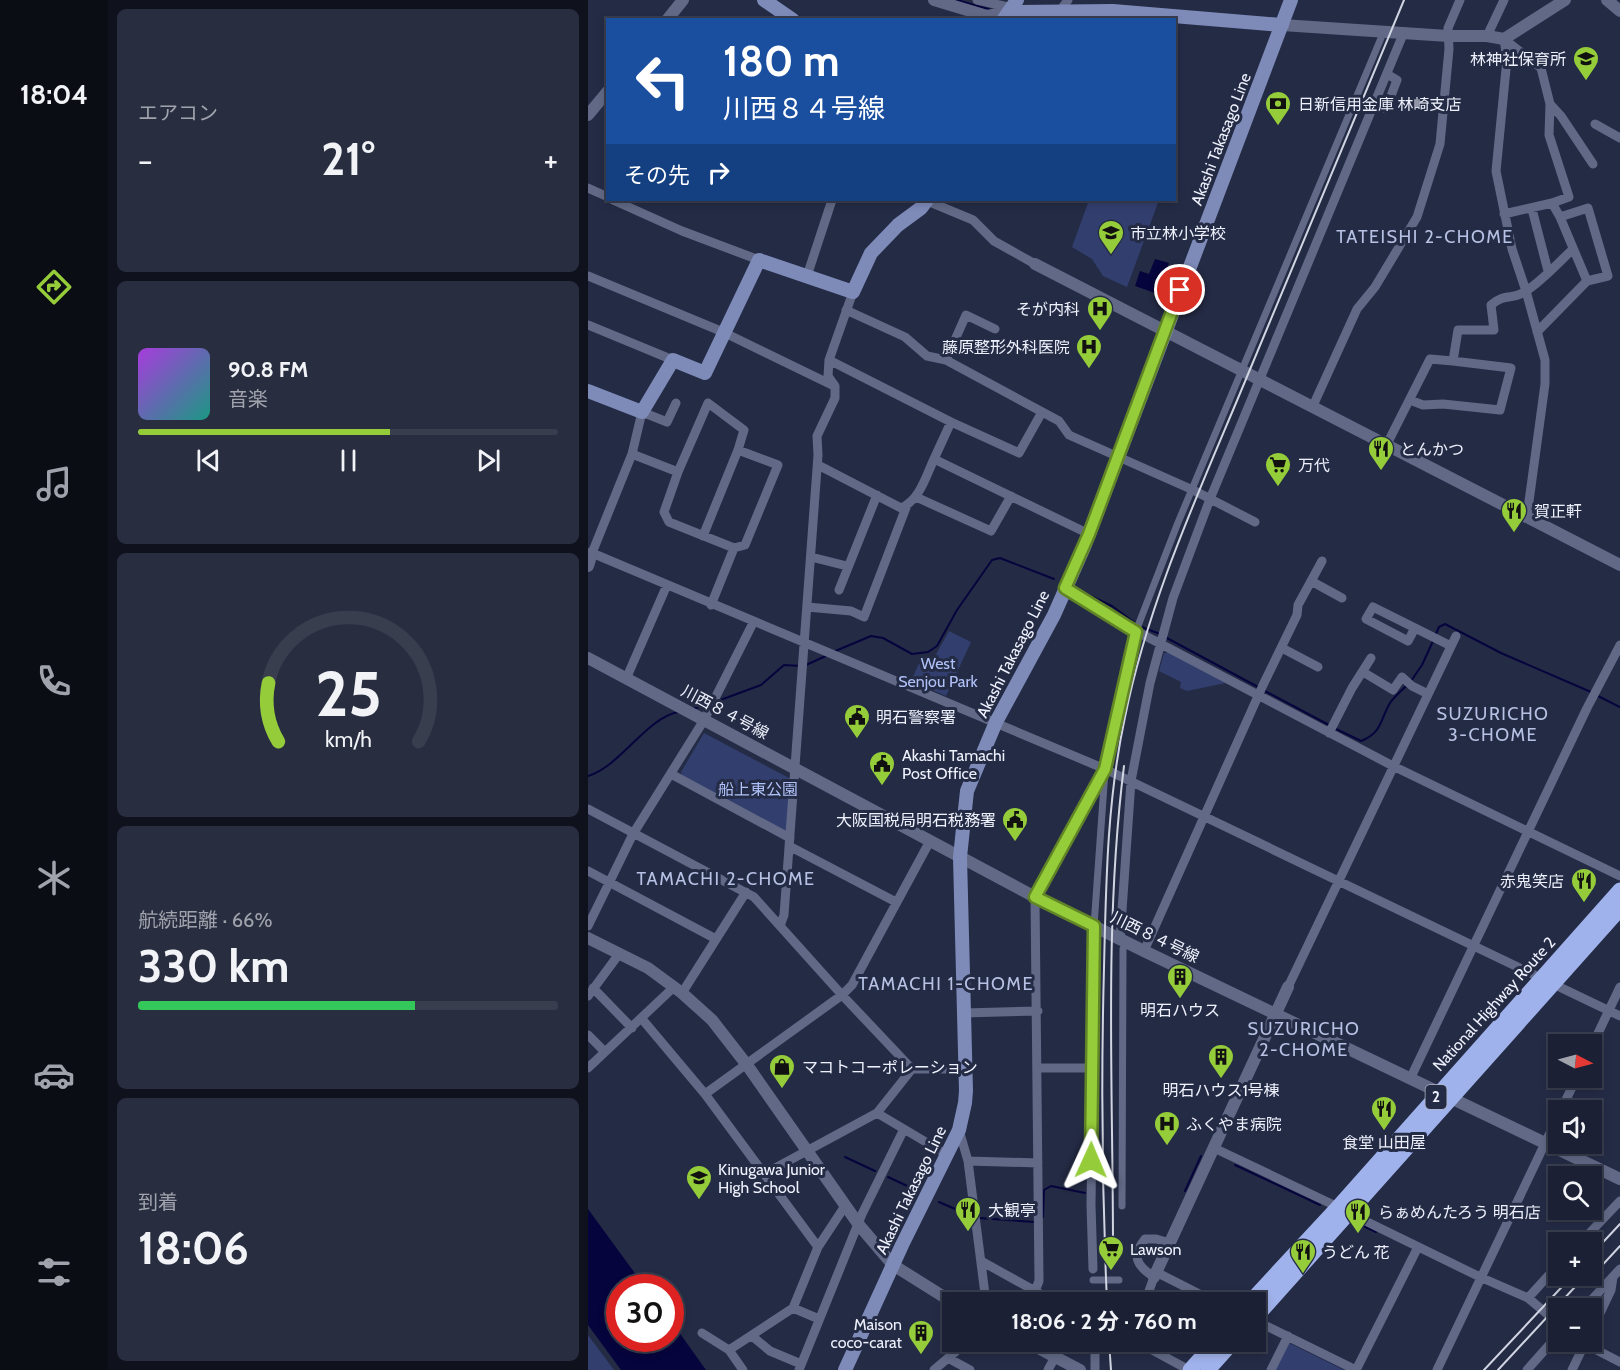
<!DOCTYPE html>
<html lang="ja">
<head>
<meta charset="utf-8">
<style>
  body { margin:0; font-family:Cabin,"Noto Sans JP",sans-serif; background:#282d40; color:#f1f3f6; height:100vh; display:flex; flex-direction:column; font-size:22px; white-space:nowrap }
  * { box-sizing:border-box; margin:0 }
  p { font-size:20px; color:#a0a3ac }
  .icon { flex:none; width:33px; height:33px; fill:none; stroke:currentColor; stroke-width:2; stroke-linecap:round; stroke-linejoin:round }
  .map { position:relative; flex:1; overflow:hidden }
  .details { display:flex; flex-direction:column; gap:9px; padding:9px; background:#0f121d; width:480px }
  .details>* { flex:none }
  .guide { position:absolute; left:18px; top:18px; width:570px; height:183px; border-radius:0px; box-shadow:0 3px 9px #0003,0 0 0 2px #393e4f; background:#1a4fa0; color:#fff; overflow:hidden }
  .needle { width:39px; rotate:96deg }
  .fabs { position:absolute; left:960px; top:1034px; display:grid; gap:12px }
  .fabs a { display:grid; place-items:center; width:54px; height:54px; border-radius:0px; background:#1b2034; box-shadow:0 3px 9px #0003,0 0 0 2px #393e4f; font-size:30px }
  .speed { position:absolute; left:18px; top:1274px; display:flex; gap:12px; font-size:30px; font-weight:700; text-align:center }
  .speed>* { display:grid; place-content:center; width:78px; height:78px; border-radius:50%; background:#1b2034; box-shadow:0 3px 9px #0003,0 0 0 2px #393e4f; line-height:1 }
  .speed .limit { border:9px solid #d22; background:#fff; color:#111 }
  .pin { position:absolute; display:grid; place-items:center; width:51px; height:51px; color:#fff; margin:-26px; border:3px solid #fff; border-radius:50%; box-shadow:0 2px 6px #0007 }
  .me { position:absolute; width:66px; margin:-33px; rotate:1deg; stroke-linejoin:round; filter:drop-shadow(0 0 4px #0008) }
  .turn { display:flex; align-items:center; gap:21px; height:126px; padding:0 18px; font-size:27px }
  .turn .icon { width:78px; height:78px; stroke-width:2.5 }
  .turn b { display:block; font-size:42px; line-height:51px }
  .then { display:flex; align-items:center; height:57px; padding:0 18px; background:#0003; gap:12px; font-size:22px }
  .big { font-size:45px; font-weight:700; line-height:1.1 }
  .details .card { flex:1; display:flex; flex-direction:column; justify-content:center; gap:9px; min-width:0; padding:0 21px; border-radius:9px; background:#282d40 }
  .details .dial { align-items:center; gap:0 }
  .dial svg { height:156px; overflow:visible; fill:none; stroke:#393e4f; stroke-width:7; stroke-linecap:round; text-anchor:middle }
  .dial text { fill:#f1f3f6; stroke:none }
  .song { display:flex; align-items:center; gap:18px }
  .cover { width:72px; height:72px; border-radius:9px; background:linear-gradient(135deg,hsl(280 70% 55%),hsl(170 70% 35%)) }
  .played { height:6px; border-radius:3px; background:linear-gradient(90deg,#95cc3a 60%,#393e4f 60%) }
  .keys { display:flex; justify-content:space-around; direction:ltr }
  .heat { display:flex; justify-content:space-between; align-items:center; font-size:33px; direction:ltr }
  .charge { height:9px; border-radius:4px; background:linear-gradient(90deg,#34c759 66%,#393e4f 0) }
  .trip { position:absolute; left:354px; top:1292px; width:324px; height:60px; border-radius:0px; background:#1b2034; box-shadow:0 3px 9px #0003,0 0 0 2px #393e4f; font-weight:700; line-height:60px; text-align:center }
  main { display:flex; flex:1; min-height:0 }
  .menu { display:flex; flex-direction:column; width:108px; justify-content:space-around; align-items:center; background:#0b0d15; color:#a0a3ac }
  .menu .icon { width:42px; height:42px }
  .menu .on { color:#95cc3a }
  .menu b { font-size:27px; color:#f1f3f6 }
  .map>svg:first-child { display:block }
  .green { fill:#323e6e }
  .water { fill:#06043d }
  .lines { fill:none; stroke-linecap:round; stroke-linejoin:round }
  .stream { stroke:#06043d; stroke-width:2 }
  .pedestrian { stroke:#616986; stroke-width:7 }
  .minor { stroke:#616986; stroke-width:9 }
  .tertiary { stroke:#616986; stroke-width:12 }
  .secondary { stroke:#7e8bb9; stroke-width:14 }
  .trunk { stroke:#a0b2eb; stroke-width:15 }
  .rail { stroke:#d1d5e2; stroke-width:2 }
  .route-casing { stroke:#618526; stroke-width:15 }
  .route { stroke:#95cc3a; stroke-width:10 }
  .labels { text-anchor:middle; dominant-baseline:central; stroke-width:6; stroke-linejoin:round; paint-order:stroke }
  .shield { fill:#242b45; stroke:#b1b6c5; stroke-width:1.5 }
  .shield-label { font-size:15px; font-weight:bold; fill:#eef1fc }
  .poi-label { font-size:16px; fill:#eef1fc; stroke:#242b45; text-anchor:start }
  .street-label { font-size:16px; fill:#eef1fc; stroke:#242b45 }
  .park-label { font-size:16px; fill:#b0c1f8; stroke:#242b45 }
  .neighbourhood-label { font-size:18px; letter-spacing:1.5px; fill:#b7c1e3; stroke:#242b45 }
</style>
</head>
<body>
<main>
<nav class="menu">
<b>18:04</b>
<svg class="icon on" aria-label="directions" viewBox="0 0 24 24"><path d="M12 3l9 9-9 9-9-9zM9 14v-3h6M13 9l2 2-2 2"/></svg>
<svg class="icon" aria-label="music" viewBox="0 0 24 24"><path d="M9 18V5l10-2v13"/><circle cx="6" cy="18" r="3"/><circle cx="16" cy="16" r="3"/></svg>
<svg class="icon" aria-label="phone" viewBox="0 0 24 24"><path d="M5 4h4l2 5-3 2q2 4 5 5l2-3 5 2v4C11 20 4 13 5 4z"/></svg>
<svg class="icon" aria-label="climate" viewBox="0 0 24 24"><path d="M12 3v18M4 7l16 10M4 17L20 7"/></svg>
<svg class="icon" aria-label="car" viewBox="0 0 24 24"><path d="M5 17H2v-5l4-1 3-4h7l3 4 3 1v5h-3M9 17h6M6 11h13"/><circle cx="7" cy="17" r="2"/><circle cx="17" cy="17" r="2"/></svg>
<svg class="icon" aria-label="filters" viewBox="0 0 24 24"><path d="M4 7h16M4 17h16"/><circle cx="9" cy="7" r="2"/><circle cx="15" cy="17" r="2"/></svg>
</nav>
<section class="details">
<div class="card"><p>エアコン</p>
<div class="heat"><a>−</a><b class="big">21°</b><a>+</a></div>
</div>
<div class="card">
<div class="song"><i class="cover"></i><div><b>90.8 FM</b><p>音楽</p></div></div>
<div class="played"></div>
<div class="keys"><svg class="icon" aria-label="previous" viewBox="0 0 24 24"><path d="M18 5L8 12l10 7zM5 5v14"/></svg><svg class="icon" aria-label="pause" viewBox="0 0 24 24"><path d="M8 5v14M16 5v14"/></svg><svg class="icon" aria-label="next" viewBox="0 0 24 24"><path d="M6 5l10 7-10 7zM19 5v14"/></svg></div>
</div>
<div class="card dial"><svg viewBox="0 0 100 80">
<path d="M14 69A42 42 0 1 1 86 69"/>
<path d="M14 69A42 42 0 0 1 9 39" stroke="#95cc3a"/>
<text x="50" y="56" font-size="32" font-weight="700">25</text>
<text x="50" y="72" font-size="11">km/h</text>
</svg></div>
<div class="card"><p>航続距離 · 66%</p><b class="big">330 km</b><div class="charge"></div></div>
<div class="card"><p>到着</p><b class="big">18:06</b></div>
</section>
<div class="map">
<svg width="1032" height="1370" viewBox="0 0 1032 1370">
  <rect width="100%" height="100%" fill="#242b45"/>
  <path class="green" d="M501,200H571L539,287L515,276L504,259L484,247Z
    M361,631L383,642L358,696L323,681L332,661L347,656Z
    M576,653H581L638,683L599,691L592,688L593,682L571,671Z
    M116,733L203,779L199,830H193L94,776L93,772Z
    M0,1335L26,1370H0Z
    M701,1343L756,1370H688Z"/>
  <path class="water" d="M567,259L581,263L570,294L547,286L552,271L561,274Z
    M0,1209L57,1287H32V1338H82L83,1321L118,1370H33L0,1325Z"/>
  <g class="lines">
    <path class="stream" d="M369,0L403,10
      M490,590L524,606L551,626L572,634
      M847,636L851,627L857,624L913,653L1003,692
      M577,637L670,687
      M245,652L283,636L295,638L324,654L340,652L349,646L369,610L404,560L412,558L466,579
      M218,665L240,655
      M823,681L834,665L845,641
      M675,690L741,725
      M1008,695L1032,707
      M127,702L173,685L196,665L213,666
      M104,709L119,705
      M746,728L773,741C794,733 792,720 802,703C806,697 813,691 819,685
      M0,776C34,765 57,719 90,712
      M257,1157L287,1171
      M647,1165L732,1205
      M300,1177L328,1190
      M597,1191L613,1156
      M351,1202L381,1215
      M455,1217L456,1190L463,1186L497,1193
      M391,1218L447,1222
      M767,1222L788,1232"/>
    <path class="pedestrian" d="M548,631L589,525L796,31
      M506,926L517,771
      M534,1206L535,949L538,942
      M505,1280H531"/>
    <path class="minor" d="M389,0L425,8
      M471,12L480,0
      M899,36L916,0
      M916,39L919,59L908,171L924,249L938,291L957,360V384L939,516
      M916,39L953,68L962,104L973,116L1005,164
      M962,104L961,135L981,197L964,203
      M798,109L809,80L799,74
      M1007,124L1032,138
      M0,188L20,197
      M25,200L94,231L171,260
      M337,200L385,220L406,241L447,264
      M944,209L960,271
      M916,214L964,203L972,217L999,281L949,332
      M972,217L1000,208L1020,276L999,281
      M0,276L135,332L244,385
      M219,276L244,200
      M258,310L317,337L339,356L358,360L471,421L481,435L605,490L667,522
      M0,325L85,360
      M241,360L363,422L346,459L501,534
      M358,360L378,315L407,329
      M822,400L835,405L855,404L912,410L923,368L865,361
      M88,403L79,422L54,412L44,454L4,553L517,769L1032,1016
      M724,408L769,309L787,287L829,217L852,144L861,49L860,28L872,0
      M363,422L431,453L454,412
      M798,446L842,359L865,361L870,330H906L903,305C918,292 924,301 938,291C955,280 970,263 985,249
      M44,454L90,472L120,403L156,430L150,450L190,465L157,545L146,548L123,605
      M230,465L313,508C332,500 338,476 346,459
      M90,472L76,512L81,522L146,548
      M328,497L403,531L423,496
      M115,536L150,450
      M223,557L259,566
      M723,581L754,598
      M251,590L289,495
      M219,607L263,611L276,617L319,505
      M827,628L820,641L778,619L785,607L863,646
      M548,631L805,766L1032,876
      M694,648L730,667
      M775,672L805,690L814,677L824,686L840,694
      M38,679L79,585
      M741,733L764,688L783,658
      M83,774L202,838
      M0,809L166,897L254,995L324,1069H376
      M201,846L308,902
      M0,871L128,939
      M0,926L45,834L116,720L165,623
      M192,926L196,915L230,455L229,436L247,398V386L240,376L241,360L265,292
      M532,939L543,781L562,683L585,598L622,499L816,32
      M556,951L675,685L709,615L710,605L734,561
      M700,987L868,636
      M5,988L44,1028
      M94,993L158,892
      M0,996L31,954
      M376,1013L450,1011
      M54,1019L117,1094L230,1247
      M0,1035L17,1052
      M1004,1046L1032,987
      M0,1068L86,987
      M450,1068H505L506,926
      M505,1068L503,1205L505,1269
      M823,1077L999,708L1032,645
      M117,1094L254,995L264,985L342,841
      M973,1110L989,1077
      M289,1113L358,1154
      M371,1130L380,1161L398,1302
      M626,1148L750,1207
      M380,1161L450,1163
      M176,1174L289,1113L324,1069
      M761,1213L892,1277L940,1298L970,1323
      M993,1242L1032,1201
      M393,1261L467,1302
      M568,1272L627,1302
      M447,1291L451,1281L447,897L517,769L548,631L477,589
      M940,1298L970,1265
      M557,1302L566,1277C549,1266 543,1257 557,1239H568L582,1243
      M205,1308L231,1319
      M996,1308L1032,1269
      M668,1321L768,1370
      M1004,1330L1023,1290L1025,1277
      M114,1333L141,1350L155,1370
      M164,1336L182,1351L213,1364
      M557,1341V1346L601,1370
      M991,1341L1032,1362
      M141,1350L205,1308L230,1247L257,1206
      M360,1358L382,1370
      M211,1370L274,1214L316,1129
      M346,1370L380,1341
      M460,1370L467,1357
      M507,1370V1341
      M683,1370L700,1336
      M768,1370L830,1247
      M849,1370L970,1116
      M939,1370L970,1335
      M984,1370L998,1341"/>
    <path class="tertiary" d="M346,0L399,16L421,12
      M1019,0L1032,11
      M79,20L95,0
      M694,25L860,36H899L916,39L977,0
      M0,115L20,91
      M447,264L1032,565
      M0,566L4,553
      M0,658L447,897L556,951L1032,1179
      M0,938L60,968L94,993L124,1020L159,1065L271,1225L305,1265L364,1302
      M566,1277L700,987
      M437,1341L492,1370"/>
    <path class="secondary" d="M176,0L205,20
      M421,12L525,11L694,25
      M415,20L429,0
      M0,391L54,412L85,360L117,373L171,260L265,292L283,253L310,225L333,208L339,200
      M257,1370L314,1245L371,1130L377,1103L378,1091L372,857L379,791L408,722L466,615L496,547L703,0"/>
    <path class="trunk" d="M662,1302L750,1207L1032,890
      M668,1317L1032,909
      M602,1370L628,1341
      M620,1370L646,1341"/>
    <path class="rail" d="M525,1246C525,1087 516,924 536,766
      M1004,1254L1032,1224
      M995,1286L1032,1246
      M519,1302C514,1191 513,1079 516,968C518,884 519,800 537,717C559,608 605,505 648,403C703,268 760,134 816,0
      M521,1341L523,1370
      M896,1370L985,1275
      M910,1370L998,1275"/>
  </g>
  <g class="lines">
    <defs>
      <path id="route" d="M503,1160L506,926L447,897L517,769L548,632L477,588L501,534L592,290"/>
    </defs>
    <use href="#route" class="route-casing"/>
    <use href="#route" class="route"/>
  </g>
  <defs>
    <symbol id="school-pin" viewBox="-11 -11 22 30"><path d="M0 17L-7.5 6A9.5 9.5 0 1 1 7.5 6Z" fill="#95cc3a" stroke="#242b45"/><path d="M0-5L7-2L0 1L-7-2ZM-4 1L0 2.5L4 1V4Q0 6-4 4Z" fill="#111"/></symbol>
    <symbol id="bank-pin" viewBox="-11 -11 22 30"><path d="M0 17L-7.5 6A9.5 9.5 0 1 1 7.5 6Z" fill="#95cc3a" stroke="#242b45"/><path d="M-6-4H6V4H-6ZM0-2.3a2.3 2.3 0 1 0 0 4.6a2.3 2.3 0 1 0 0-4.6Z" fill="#111"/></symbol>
    <symbol id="hospital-pin" viewBox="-11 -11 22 30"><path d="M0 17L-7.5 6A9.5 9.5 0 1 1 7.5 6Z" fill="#95cc3a" stroke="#242b45"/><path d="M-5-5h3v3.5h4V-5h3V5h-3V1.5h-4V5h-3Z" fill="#111"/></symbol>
    <symbol id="restaurant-pin" viewBox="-11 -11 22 30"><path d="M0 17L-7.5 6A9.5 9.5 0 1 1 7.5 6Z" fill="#95cc3a" stroke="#242b45"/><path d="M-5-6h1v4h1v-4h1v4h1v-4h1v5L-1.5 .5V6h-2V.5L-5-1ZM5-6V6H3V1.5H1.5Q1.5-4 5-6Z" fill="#111"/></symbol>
    <symbol id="supermarket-pin" viewBox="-11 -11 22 30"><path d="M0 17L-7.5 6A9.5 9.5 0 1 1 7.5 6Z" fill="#95cc3a" stroke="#242b45"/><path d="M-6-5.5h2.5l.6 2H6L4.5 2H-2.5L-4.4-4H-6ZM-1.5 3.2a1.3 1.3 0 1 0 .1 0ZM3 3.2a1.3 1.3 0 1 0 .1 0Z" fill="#111"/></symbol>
    <symbol id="civic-pin" viewBox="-11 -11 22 30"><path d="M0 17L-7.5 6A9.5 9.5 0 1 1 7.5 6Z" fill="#95cc3a" stroke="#242b45"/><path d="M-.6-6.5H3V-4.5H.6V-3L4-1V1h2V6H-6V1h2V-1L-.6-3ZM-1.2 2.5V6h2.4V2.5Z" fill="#111"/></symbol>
    <symbol id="building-pin" viewBox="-11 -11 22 30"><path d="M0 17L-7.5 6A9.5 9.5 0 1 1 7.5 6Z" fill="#95cc3a" stroke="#242b45"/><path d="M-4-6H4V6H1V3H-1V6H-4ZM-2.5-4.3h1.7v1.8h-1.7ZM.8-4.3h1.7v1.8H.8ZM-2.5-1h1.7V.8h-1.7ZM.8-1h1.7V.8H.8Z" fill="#111"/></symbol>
    <symbol id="shop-pin" viewBox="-11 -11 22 30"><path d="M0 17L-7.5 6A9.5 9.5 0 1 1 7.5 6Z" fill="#95cc3a" stroke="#242b45"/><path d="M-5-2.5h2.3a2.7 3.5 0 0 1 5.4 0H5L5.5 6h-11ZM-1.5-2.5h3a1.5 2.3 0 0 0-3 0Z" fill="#111"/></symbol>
  </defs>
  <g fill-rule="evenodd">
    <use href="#school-pin" x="983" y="44" width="30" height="40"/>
    <use href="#bank-pin" x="675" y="89" width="30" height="40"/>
    <use href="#school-pin" x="508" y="218" width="30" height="40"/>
    <use href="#hospital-pin" x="497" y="294" width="30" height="40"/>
    <use href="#hospital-pin" x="486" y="332" width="30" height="40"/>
    <use href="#restaurant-pin" x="778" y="434" width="30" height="40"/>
    <use href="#supermarket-pin" x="675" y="450" width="30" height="40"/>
    <use href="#restaurant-pin" x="911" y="496" width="30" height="40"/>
    <use href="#civic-pin" x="254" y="702" width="30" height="40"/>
    <use href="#civic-pin" x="279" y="749" width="30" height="40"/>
    <use href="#civic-pin" x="412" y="805" width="30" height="40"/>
    <use href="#restaurant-pin" x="981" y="866" width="30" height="40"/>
    <use href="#building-pin" x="577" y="962" width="30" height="40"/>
    <use href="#building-pin" x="618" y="1042" width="30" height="40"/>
    <use href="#shop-pin" x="179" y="1052" width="30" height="40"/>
    <use href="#restaurant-pin" x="781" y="1094" width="30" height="40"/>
    <use href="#hospital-pin" x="564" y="1109" width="30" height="40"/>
    <use href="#school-pin" x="96" y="1163" width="30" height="40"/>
    <use href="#restaurant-pin" x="365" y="1195" width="30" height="40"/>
    <use href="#restaurant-pin" x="755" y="1197" width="30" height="40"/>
    <use href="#supermarket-pin" x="508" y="1234" width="30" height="40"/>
    <use href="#restaurant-pin" x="700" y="1237" width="30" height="40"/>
    <use href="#building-pin" x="318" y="1318" width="30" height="40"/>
  </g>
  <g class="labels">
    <rect class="shield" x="837.5" y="1085" width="21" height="24" rx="4.5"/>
    <g class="shield-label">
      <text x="848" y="1097">2</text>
    </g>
    <g class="poi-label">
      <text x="978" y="59" text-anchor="end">林神社保育所</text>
      <text x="710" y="104">日新信用金庫 林崎支店</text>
      <text x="542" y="233">市立林小学校</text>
      <text x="492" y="309" text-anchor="end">そが内科</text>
      <text x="482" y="347" text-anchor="end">藤原整形外科医院</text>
      <text x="812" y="449">とんかつ</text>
      <text x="710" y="465">万代</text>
      <text x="946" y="511">賀正軒</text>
      <text x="288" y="717">明石警察署</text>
      <text x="314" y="755">Akashi Tamachi<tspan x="314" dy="18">Post Office</tspan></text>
      <text x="408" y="820" text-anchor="end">大阪国税局明石税務署</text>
      <text x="976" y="881" text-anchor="end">赤鬼笑店</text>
      <text x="592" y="1010" text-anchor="middle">明石ハウス</text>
      <text x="214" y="1067">マコトコーポレーション</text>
      <text x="633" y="1090" text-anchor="middle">明石ハウス1号棟</text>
      <text x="598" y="1124">ふくやま病院</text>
      <text x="796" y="1142" text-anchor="middle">食堂 山田屋</text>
      <text x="130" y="1169">Kinugawa Junior<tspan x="130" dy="18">High School</tspan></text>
      <text x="400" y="1210">大観亭</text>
      <text x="790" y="1212">らぁめんたろう 明石店</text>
      <text x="542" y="1249">Lawson</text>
      <text x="734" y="1252">うどん 花</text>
      <text x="314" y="1324" text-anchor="end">Maison<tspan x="314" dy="18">coco-carat</tspan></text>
    </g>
    <g class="street-label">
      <text transform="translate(633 139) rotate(-69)">Akashi Takasago Line</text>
      <text transform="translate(425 654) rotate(-63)">Akashi Takasago Line</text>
      <text transform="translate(137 712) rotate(28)">川西８４号線</text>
      <text transform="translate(567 937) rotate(26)">川西８４号線</text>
      <text transform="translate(906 1004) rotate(-48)">National Highway Route 2</text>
      <text transform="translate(323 1190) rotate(-64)">Akashi Takasago Line</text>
    </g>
    <g class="park-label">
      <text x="350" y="663">West<tspan x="350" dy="18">Senjou Park</tspan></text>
      <text x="170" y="789">船上東公園</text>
    </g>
    <g class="neighbourhood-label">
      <text x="837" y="237">TATEISHI 2-CHOME</text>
      <text x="905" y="714">SUZURICHO<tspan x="905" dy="21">3-CHOME</tspan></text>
      <text x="138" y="879">TAMACHI 2-CHOME</text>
      <text x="358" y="984">TAMACHI 1-CHOME</text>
      <text x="716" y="1029">SUZURICHO<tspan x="716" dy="21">2-CHOME</tspan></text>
    </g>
  </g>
</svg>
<div class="fabs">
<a><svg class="needle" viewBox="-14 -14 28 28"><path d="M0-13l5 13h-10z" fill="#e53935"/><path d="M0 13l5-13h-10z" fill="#a0a3ac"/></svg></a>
<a><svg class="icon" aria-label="sound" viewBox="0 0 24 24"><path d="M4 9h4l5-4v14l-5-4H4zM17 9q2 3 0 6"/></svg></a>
<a><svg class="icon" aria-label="search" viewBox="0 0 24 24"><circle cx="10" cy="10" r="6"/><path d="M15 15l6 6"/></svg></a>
<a>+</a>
<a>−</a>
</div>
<div class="speed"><div class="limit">30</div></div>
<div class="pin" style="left:592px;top:290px;background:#d93025"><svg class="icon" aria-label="arrive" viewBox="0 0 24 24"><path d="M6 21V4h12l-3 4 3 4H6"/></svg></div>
<svg class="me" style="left:503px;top:1160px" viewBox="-20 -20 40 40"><path d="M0-17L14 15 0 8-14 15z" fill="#95cc3a" stroke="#fff" stroke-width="4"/></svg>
<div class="trip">18:06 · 2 分 · 760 m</div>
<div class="guide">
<div class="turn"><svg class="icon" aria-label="left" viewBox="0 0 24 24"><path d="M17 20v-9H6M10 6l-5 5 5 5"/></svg><div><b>180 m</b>川西８４号線</div></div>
<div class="then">その先<svg class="icon" aria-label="right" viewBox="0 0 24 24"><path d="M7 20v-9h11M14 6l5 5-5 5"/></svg></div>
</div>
</div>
</main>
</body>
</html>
